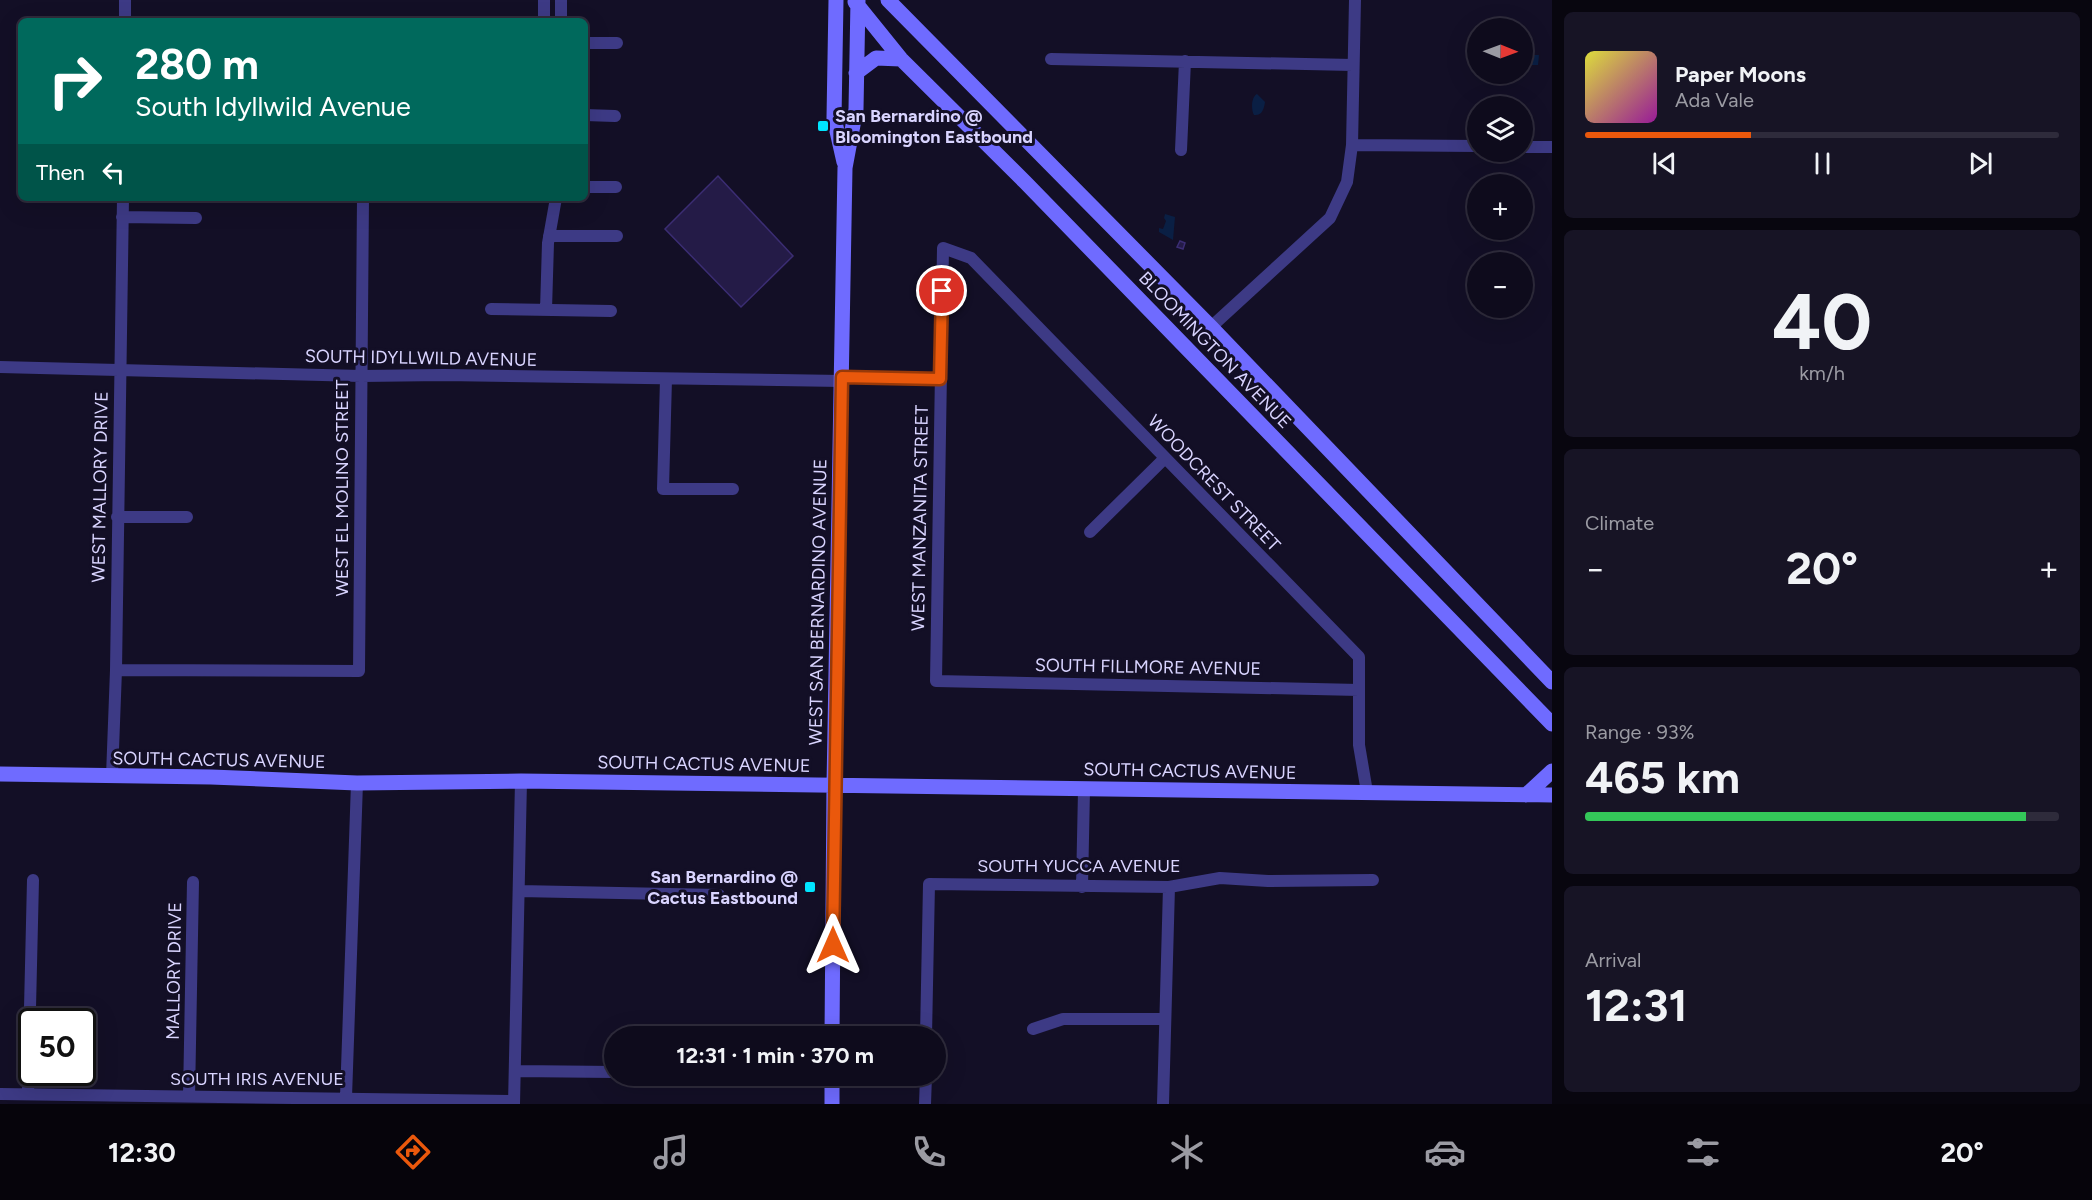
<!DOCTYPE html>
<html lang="en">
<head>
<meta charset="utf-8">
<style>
  body { margin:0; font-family:Figtree,sans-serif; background:#171425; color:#f1f3f6; height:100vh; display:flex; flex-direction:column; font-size:22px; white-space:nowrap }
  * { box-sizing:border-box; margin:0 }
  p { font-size:20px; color:#9b9ba3 }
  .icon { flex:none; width:33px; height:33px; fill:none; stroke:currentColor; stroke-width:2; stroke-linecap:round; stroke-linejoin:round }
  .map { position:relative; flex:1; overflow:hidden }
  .panel { display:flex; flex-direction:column; gap:12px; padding:12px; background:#08060f; width:540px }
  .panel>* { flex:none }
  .hud { position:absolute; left:18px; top:18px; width:570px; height:183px; border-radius:9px; box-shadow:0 6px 24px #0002,0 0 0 2px #2e2b3b; background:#00695c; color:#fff; overflow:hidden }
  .needle { width:39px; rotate:91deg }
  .fabs { position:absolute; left:1467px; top:18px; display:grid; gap:12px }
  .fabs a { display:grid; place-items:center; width:66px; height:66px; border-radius:50%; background:#0e0b1c; box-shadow:0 6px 24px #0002,0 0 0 2px #2e2b3b; font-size:30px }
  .speed { position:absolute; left:18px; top:1008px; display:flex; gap:12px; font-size:30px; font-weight:700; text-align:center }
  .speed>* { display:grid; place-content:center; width:78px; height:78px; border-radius:50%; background:#0e0b1c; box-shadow:0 6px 24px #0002,0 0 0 2px #2e2b3b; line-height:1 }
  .speed .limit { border:3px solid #111; border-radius:9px; background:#fff; color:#111 }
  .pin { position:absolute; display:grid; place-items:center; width:51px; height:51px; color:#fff; margin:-26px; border:3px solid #fff; border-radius:50%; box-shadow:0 2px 6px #0007 }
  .me { position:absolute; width:66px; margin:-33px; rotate:0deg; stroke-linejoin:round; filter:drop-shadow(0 0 4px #0008) }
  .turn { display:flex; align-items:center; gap:21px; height:126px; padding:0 18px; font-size:27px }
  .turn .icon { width:78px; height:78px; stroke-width:2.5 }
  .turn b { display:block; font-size:42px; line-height:51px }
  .then { display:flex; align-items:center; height:57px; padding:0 18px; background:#0003; gap:12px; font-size:22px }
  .big { font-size:45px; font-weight:700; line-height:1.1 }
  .panel .card { flex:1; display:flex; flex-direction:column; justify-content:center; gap:9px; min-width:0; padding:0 21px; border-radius:9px; background:#171425 }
  .panel .dial { align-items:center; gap:0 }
  .dial b { font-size:78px; line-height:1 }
  .song { display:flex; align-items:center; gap:18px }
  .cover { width:72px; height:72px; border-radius:9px; background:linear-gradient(135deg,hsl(60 70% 55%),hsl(300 70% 35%)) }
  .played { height:6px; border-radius:3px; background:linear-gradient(90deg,#ea580c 35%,#2e2b3b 35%) }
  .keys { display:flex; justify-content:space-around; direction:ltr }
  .heat { display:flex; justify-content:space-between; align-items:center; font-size:33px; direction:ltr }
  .charge { height:9px; border-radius:4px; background:linear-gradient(90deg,#34c759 93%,#2e2b3b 0) }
  .trip { position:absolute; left:604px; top:1026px; width:342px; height:60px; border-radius:30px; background:#0e0b1c; box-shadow:0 6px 24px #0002,0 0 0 2px #2e2b3b; font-weight:700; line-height:60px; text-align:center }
  .menu { display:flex; height:96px; justify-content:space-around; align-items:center; background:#06040b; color:#9b9ba3 }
  .menu .icon { width:42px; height:42px }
  .menu .current { color:#ea580c }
  .menu b { font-size:27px; color:#f1f3f6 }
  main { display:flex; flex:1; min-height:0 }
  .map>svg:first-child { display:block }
  .water { fill:#0a1f44 }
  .building { fill:#241b47; stroke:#3b2d73; stroke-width:1.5 }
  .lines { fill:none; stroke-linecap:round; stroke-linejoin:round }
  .minor { stroke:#3d3a85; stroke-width:12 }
  .secondary { stroke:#6f6bff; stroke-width:15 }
  .route-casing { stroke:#983908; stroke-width:15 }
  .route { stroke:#ea580c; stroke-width:10 }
  .poi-dot { fill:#00e5ff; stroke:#130f26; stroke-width:2 }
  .labels { text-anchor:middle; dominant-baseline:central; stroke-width:6; stroke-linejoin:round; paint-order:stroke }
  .poi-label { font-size:18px; font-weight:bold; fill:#d9d4ff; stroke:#130f26; text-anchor:start }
  .street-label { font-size:18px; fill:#d9d4ff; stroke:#130f26 }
</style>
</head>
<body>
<main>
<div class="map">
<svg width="1552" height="1104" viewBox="0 0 1552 1104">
  <rect width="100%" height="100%" fill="#130f26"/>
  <path class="water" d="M1525,52L1529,55H1539L1538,65H1525L1523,63V54Z
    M1257,94L1265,102C1264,109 1262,116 1254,115C1251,110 1251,97 1257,94Z
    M1165,214L1175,217L1173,240L1159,232V228L1163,229L1166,221L1164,218Z"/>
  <path class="building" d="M718,176L793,256L741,307L665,229Z
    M1180,241L1185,243L1183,249L1177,247Z"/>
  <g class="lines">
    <path class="minor" d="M125,0V21
      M544,0V21
      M561,21V0
      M585,43H617
      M1051,59L1353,65
      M585,115L615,116
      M1352,145L1478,146
      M1522,147H1552
      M1181,150L1185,61
      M585,187H616
      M122,217L196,218
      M549,236H617
      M491,309L611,311
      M546,310L548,243L556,198
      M1211,327L1330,218L1347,182L1352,145L1355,0
      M0,367L361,376L444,375L842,381
      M842,377L940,379
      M666,379L663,489H733
      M117,517H187
      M1090,532L1165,458
      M116,670L359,671L363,198
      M1359,690L936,681L943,248L971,258L1359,657V745L1367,792
      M112,776L116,670L123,198
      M1082,887L1084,790
      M519,891L719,895
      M1033,1029L1063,1019H1165
      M926,1036L929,884L1169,887L1220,878L1268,881L1373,880
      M515,1071L615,1072
      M0,1094L514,1101
      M28,1094L33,880
      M189,1097L193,882
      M346,1097L357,783
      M514,1104L521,781
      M925,1104L926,1076
      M1163,1104L1169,887"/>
    <path class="secondary" d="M836,0L834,118L844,162
      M888,0L1211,327L1552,682
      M855,2L901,59L1025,182L1552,724
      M856,73L876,58L901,59
      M0,774L211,777L357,783L521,781L1552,795
      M1526,795L1552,771
      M832,1036L834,785L845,168L856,109L858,0
      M832,1104V1076"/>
  </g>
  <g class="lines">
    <defs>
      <path id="route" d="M833,945L842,377L940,379L942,291"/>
    </defs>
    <use href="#route" class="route-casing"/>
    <use href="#route" class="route"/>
  </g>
  <g class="poi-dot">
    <rect x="817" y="120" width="12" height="12" rx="3"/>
    <rect x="804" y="881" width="12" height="12" rx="3"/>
  </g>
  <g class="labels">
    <g class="poi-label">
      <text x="835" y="116">San Bernardino @<tspan x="835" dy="21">Bloomington Eastbound</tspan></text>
      <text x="798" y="877" text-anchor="end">San Bernardino @<tspan x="798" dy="21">Cactus Eastbound</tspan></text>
    </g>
    <g class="street-label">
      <text transform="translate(1215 350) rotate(46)">BLOOMINGTON AVENUE</text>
      <text transform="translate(421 358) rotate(1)">SOUTH IDYLLWILD AVENUE</text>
      <text transform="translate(1214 483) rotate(46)">WOODCREST STREET</text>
      <text transform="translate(100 487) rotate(-89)">WEST MALLORY DRIVE</text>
      <text transform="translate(342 488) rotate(-90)">WEST EL MOLINO STREET</text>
      <text transform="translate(920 518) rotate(-89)">WEST MANZANITA STREET</text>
      <text transform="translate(818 602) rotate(-89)">WEST SAN BERNARDINO AVENUE</text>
      <text transform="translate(1148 667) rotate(1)">SOUTH FILLMORE AVENUE</text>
      <text transform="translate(219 760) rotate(1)">SOUTH CACTUS AVENUE</text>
      <text transform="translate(704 764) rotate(1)">SOUTH CACTUS AVENUE</text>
      <text transform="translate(1190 771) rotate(1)">SOUTH CACTUS AVENUE</text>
      <text x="1079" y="866">SOUTH YUCCA AVENUE</text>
      <text transform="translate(174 971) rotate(-89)">MALLORY DRIVE</text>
      <text x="257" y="1079">SOUTH IRIS AVENUE</text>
    </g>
  </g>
</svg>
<div class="fabs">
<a><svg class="needle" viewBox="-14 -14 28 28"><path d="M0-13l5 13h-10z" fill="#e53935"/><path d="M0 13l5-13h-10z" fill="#9b9ba3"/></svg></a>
<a><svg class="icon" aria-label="layers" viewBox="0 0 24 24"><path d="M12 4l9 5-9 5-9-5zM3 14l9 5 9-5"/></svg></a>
<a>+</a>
<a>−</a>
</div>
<div class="speed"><div class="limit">50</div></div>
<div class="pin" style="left:942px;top:291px;background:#d93025"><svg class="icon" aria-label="arrive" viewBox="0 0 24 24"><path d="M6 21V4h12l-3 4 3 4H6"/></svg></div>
<svg class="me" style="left:833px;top:945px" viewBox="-20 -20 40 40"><path d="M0-17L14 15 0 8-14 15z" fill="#ea580c" stroke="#fff" stroke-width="4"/></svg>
<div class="trip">12:31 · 1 min · 370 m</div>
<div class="hud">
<div class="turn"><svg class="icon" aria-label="right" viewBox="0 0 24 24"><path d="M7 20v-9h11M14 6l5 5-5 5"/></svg><div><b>280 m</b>South Idyllwild Avenue</div></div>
<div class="then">Then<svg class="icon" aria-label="left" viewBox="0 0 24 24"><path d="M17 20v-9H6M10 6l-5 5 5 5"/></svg></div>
</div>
</div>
<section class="panel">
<div class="card">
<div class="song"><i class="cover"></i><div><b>Paper Moons</b><p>Ada Vale</p></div></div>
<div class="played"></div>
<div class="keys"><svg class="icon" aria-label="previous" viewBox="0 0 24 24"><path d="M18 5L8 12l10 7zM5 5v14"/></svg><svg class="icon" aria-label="pause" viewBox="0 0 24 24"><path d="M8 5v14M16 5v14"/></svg><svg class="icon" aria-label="next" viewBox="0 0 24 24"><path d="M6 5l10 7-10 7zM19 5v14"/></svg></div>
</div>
<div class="card dial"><b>40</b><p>km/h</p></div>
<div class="card"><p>Climate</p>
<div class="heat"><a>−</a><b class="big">20°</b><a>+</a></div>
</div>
<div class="card"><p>Range · 93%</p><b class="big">465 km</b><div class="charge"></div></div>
<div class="card"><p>Arrival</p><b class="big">12:31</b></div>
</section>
</main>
<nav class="menu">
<b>12:30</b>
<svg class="icon current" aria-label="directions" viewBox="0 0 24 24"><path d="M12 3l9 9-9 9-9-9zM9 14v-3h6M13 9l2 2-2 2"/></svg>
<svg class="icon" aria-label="music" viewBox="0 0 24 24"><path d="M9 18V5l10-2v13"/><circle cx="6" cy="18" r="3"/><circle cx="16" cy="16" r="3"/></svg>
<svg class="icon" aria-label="phone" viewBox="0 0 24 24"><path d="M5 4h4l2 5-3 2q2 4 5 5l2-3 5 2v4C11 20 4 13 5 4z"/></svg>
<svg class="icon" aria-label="climate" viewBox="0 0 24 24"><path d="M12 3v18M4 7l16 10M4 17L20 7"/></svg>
<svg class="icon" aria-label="car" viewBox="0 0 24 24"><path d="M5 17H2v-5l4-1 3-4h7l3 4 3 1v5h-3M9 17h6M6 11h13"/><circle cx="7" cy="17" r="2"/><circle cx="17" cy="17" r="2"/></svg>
<svg class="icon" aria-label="filters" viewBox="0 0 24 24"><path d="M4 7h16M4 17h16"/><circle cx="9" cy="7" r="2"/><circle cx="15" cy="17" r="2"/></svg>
<b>20°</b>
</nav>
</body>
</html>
